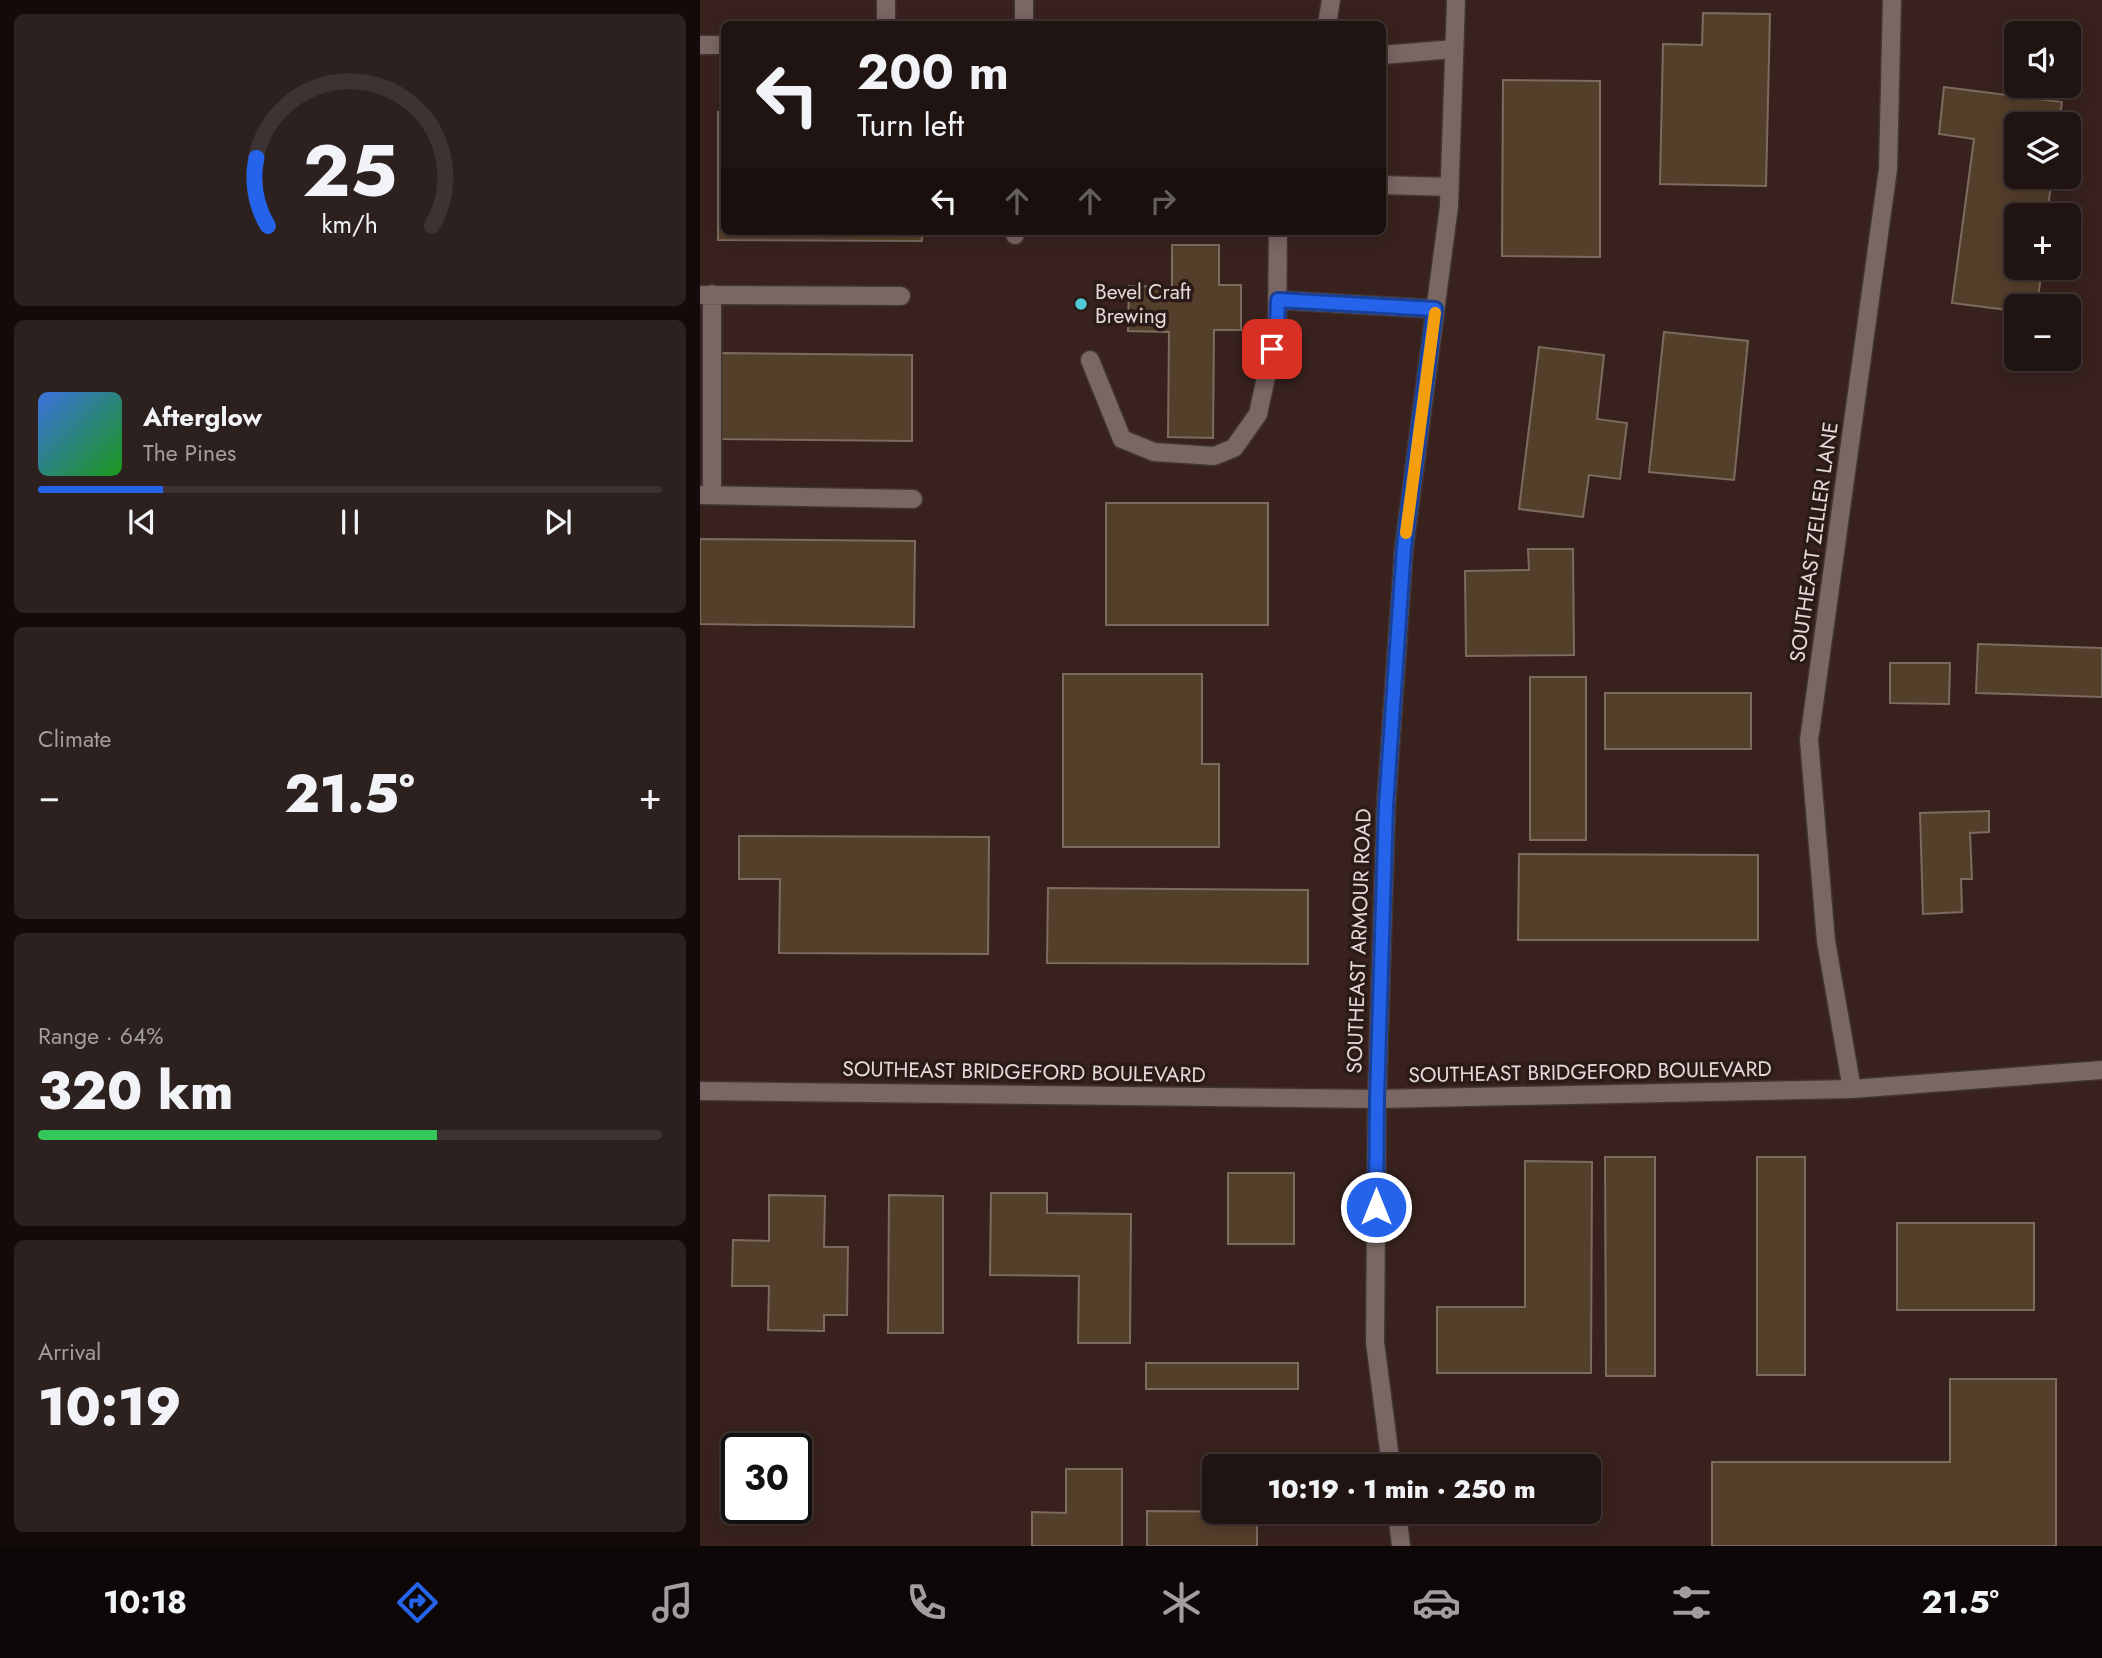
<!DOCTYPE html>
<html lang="en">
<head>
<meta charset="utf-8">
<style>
  body { margin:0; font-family:Jost,sans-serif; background:#2d2120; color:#f1f3f6; height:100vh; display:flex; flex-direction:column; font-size:26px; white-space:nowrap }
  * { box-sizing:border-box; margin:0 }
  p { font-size:23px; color:#a29e9f }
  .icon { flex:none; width:38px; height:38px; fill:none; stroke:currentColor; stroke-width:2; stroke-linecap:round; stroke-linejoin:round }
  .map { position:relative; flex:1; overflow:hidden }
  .panel { display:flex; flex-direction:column; gap:14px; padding:14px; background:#120b0a; width:700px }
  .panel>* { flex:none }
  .hud { position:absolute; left:21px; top:21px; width:665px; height:214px; border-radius:10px; box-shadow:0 4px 18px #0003,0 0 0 2px #3d3332; background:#201412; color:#f1f3f6; overflow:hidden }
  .tools { position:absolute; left:1304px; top:21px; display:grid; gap:14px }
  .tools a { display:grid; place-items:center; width:77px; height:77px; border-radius:10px; background:#201412; box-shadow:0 4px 18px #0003,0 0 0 2px #3d3332; font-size:35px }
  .speed { position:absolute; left:21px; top:1433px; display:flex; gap:14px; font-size:35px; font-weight:700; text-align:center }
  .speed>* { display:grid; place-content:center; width:91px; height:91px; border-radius:50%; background:#201412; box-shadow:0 4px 18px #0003,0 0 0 2px #3d3332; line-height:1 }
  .speed .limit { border:4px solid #111; border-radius:10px; background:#fff; color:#111 }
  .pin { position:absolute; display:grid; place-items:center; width:60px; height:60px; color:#fff; margin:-30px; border-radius:14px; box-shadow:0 4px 10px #0006 }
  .me { position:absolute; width:77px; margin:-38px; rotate:0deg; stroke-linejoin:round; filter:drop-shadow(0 0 5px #0008) }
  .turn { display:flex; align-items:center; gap:24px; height:147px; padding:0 21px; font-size:32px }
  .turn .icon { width:91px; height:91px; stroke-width:2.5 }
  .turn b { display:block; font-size:49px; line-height:60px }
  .lanes { display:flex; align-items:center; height:66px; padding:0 21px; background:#0003; justify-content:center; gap:35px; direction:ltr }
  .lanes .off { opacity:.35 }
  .big { font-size:52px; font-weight:800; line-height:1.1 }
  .panel .tile { flex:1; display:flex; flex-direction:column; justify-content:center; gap:10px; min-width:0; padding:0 24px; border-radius:10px; background:#2d2120 }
  .panel .dial { align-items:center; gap:0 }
  .dial svg { height:182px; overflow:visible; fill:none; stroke:#3d3332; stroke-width:7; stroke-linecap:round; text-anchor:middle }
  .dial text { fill:#f1f3f6; stroke:none }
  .song { display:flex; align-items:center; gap:21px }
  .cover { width:84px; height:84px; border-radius:10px; background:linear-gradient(135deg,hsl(220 70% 55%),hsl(120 70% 35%)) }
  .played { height:7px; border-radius:4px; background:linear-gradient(90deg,#2563eb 20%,#3d3332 20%) }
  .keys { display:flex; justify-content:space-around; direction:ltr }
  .heat { display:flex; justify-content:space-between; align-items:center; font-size:38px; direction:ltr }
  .charge { height:10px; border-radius:5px; background:linear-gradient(90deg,#34c759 64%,#3d3332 0) }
  .trip { position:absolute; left:502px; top:1454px; width:399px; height:70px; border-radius:10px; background:#201412; box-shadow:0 4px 18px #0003,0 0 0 2px #3d3332; font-weight:800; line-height:70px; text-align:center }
  .tab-bar { display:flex; height:112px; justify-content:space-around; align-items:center; background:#0d0807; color:#a29e9f }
  .tab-bar .icon { width:49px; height:49px }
  .tab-bar .active { color:#2563eb }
  .tab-bar b { font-size:32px; color:#f1f3f6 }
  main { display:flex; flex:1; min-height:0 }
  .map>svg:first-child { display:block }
  .built { fill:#39221e; fill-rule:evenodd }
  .building { fill:#543f2a; stroke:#7a6c5f; stroke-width:2 }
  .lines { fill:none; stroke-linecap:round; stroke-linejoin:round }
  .minor-casing { stroke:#413533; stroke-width:21 }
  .minor { stroke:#7a6662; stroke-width:18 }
  .route-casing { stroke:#184099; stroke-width:18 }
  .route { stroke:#2563eb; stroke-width:12 }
  .slow { stroke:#f59e0b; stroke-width:12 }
  .poi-dot { fill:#51ccd3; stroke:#2b1b18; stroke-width:2.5 }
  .labels { text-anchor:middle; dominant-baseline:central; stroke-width:7; stroke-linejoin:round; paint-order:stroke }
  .poi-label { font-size:21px; fill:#e6dad8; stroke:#2b1b18; text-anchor:start }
  .street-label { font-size:21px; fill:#e6dad8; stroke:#2b1b18 }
</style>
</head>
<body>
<main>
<section class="panel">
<div class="tile dial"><svg viewBox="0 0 100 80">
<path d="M14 69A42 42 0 1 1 86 69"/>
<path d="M14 69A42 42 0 0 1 9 39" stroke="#2563eb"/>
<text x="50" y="56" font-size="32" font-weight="700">25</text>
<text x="50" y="72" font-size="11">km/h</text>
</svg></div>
<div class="tile">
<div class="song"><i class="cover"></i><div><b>Afterglow</b><p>The Pines</p></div></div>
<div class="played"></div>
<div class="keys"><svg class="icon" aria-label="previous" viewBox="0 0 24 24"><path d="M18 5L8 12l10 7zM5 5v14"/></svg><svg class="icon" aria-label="pause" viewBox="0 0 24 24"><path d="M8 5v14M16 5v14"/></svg><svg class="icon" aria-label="next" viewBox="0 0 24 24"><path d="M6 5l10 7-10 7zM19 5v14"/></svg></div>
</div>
<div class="tile"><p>Climate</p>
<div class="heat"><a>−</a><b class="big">21.5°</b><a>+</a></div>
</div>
<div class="tile"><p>Range · 64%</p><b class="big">320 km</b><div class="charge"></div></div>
<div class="tile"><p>Arrival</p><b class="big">10:19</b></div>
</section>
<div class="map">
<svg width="1402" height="1546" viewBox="0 0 1402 1546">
  <rect width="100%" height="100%" fill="#2b1b18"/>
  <path class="built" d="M0,0H1402V1546H0ZM24,24H682V231H24ZM1316,33H1368V86H1316ZM1316,124H1368V177H1316ZM1316,215H1368V268H1316ZM1316,306H1368V359H1316ZM37,1449H96V1508H37ZM514,1466H889V1512H514Z"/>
  <path class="building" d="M1003,13L1070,14L1066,186L960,184L963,44L1002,45Z
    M803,80L900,81V257L802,256Z
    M1244,87L1362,102L1359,124H1316V177H1352L1347,215H1316V268H1342L1337,306H1316V311L1252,303L1274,139L1239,134Z
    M18,112H24V231H222V241L18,240Z
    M472,245H519V285H541V330H514L513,438L468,437L469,332L428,331L429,286L472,287Z
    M964,332L1048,341L1034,480L949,472Z
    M839,347L904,355L897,419L927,423L920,479L889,475L883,517L819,509Z
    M20,353L212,355V441L19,439Z
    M406,503H568V625H406Z
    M0,539L215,541L214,627L0,624Z
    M828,549H873L874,655L766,656L765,571L829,570Z
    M1278,644L1402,648V697L1276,693Z
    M1190,663H1250L1249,704L1190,703Z
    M363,674H502V764H519V847H363Z
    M830,677H886V840H830Z
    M905,693H1051V749H905Z
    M1289,811V832L1270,833L1272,879H1261L1262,912L1223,914L1220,813Z
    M39,836L289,837L288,954L79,953L80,879H39Z
    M819,854L1058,855V940H818Z
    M348,888L608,890V964L347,963Z
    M905,1157H955V1376H906Z
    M1057,1157H1105V1375H1057Z
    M825,1161L892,1162L891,1373H737V1307H825Z
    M528,1173H594V1244H528Z
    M291,1193H347V1213L431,1214L430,1343H378L379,1276L290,1275Z
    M69,1195L125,1196L124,1247H148L147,1315H124V1331L68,1330L69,1286H32L33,1240L69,1241Z
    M189,1195L243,1196V1333H188Z
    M1197,1223H1334V1310H1197Z
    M446,1363H598V1389H446Z
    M1250,1379H1356V1546H1012V1462H1250Z
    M366,1469H422V1546H332V1512L366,1513Z
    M447,1511L557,1512V1546H447Z"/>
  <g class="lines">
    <defs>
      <path id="minor" d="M324,0V24
        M186,24V0
        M627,24L631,0
        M0,45H24
        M682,55L754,49
        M682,185L749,187
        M315,235V231
        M0,295L201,296
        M577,300L735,309
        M390,360L422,439L454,452L514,456L534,448L558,414L577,327L578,231
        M0,495L213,499
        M12,495V294
        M1152,1089L1126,941L1109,740L1188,169L1192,0
        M0,1091L677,1099L1152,1089L1402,1070
        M691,1466L675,1342L677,1099L686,806L704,547L749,206L756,0
        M697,1512L701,1546"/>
    </defs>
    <use href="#minor" class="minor-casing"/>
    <use href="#minor" class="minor"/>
  </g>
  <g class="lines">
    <defs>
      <path id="route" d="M572,349L577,327L578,300L735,309L704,547L686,806L677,1099L676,1207"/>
    </defs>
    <use href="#route" class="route-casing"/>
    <use href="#route" class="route"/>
    <path class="slow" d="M706,533L735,313"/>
  </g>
  <circle class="poi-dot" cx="381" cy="304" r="7"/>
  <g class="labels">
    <g class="poi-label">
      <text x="395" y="292">Bevel Craft<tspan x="395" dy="24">Brewing</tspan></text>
    </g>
    <g class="street-label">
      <text transform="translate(1114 542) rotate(-82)">SOUTHEAST ZELLER LANE</text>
      <text transform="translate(659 941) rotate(-88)">SOUTHEAST ARMOUR ROAD</text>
      <text transform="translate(324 1072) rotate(1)">SOUTHEAST BRIDGEFORD BOULEVARD</text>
      <text transform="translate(890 1072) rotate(-1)">SOUTHEAST BRIDGEFORD BOULEVARD</text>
    </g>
  </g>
</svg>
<div class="tools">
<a><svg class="icon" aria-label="sound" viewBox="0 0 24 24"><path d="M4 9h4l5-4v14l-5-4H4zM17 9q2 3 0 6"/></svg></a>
<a><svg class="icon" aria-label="layers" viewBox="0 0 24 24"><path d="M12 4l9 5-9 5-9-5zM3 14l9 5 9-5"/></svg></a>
<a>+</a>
<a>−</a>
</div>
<div class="speed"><div class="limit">30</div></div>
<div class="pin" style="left:572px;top:349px;background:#d93025"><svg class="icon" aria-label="arrive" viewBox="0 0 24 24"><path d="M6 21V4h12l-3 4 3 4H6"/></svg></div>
<svg class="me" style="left:676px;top:1207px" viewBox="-20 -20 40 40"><circle r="17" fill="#2563eb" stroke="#fff" stroke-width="3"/><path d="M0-11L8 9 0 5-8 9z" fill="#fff"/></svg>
<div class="trip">10:19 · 1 min · 250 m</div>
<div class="hud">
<div class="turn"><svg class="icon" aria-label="left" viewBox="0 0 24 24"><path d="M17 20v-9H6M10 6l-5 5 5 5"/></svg><div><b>200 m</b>Turn left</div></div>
<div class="lanes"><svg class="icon" aria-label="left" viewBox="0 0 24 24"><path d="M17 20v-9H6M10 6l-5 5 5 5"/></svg><svg class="icon off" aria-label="ahead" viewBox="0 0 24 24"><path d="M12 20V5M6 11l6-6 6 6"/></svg><svg class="icon off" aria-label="ahead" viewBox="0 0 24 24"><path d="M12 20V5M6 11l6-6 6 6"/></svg><svg class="icon off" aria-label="right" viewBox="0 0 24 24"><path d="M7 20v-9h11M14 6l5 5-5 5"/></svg></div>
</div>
</div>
</main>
<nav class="tab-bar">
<b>10:18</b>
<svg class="icon active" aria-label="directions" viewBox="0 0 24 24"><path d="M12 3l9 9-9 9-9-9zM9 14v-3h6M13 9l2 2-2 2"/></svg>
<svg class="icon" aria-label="music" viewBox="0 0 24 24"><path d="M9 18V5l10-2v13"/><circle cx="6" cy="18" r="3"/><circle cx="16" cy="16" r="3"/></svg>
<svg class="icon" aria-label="phone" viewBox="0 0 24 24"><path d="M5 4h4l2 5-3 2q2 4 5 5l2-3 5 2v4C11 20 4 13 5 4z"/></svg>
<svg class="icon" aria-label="climate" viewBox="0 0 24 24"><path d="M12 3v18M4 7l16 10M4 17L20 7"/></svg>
<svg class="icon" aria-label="car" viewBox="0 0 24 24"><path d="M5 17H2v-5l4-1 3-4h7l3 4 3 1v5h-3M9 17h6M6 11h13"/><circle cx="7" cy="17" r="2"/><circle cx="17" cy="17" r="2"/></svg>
<svg class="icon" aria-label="filters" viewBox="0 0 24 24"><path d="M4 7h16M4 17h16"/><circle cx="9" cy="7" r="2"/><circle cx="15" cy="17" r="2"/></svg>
<b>21.5°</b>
</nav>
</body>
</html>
